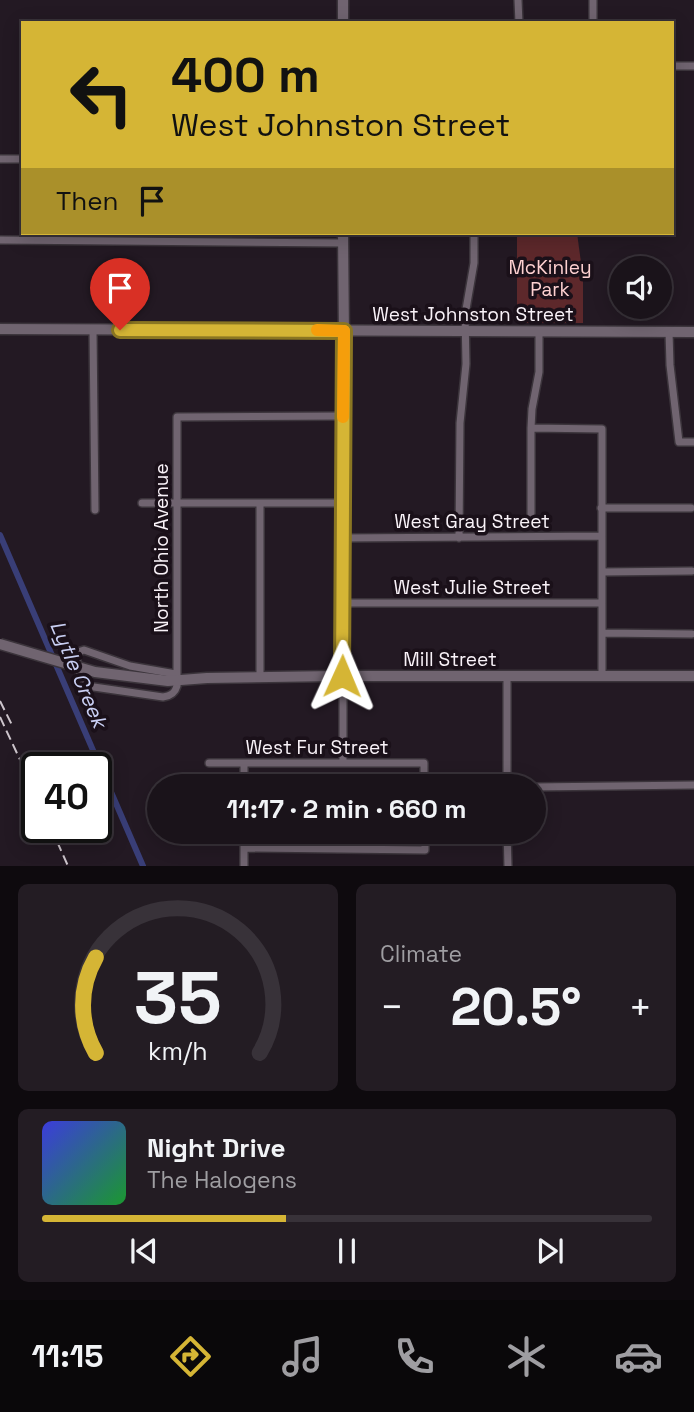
<!DOCTYPE html>
<html lang="en">
<head>
<meta charset="utf-8">
<style>
  body { margin:0; font-family:"Space Grotesk",sans-serif; background:#231c23; color:#f1f3f6; height:100vh; display:flex; flex-direction:column; font-size:26px; white-space:nowrap }
  * { box-sizing:border-box; margin:0 }
  p { font-size:23px; color:#9f9ea2 }
  .icon { flex:none; width:38px; height:38px; fill:none; stroke:currentColor; stroke-width:2; stroke-linecap:round; stroke-linejoin:round }
  .map { position:relative; height:866px; overflow:hidden }
  .side { display:flex; flex-direction:column; gap:18px; padding:18px; background:#0e0a0e; flex:1 }
  .side>* { flex:none }
  .banner { position:absolute; left:21px; top:21px; width:653px; height:214px; border-radius:0px; box-shadow:0 4px 18px #0003,0 0 0 2px #383239; background:#d5b535; color:#111; overflow:hidden }
  .fabs { position:absolute; left:609px; top:256px; display:grid; gap:14px }
  .fabs a { display:grid; place-items:center; width:63px; height:63px; border-radius:50%; background:#1a131a; box-shadow:0 4px 18px #0003,0 0 0 2px #383239; font-size:35px }
  .speed { position:absolute; left:21px; top:752px; display:flex; gap:14px; font-size:35px; font-weight:700; text-align:center }
  .speed>* { display:grid; place-content:center; width:91px; height:91px; border-radius:50%; background:#1a131a; box-shadow:0 4px 18px #0003,0 0 0 2px #383239; line-height:1 }
  .speed .limit { border:4px solid #111; border-radius:10px; background:#fff; color:#111 }
  .pin { position:absolute; display:grid; place-items:center; width:60px; height:60px; color:#fff; margin:-72px -30px; border-radius:50% 50% 50% 0; rotate:-45deg; box-shadow:0 0 7px #0007 }
  .pin .icon { rotate:45deg }
  .me { position:absolute; width:77px; margin:-38px; rotate:1deg; stroke-linejoin:round; filter:drop-shadow(0 0 5px #0008) }
  .turn { display:flex; align-items:center; gap:24px; height:147px; padding:0 35px; font-size:32px }
  .turn .icon { width:91px; height:91px; stroke-width:2.5 }
  .turn b { display:block; font-size:49px; line-height:60px }
  .then { display:flex; align-items:center; height:66px; padding:0 35px; background:#0003; gap:14px; font-size:26px }
  .big { font-size:52px; font-weight:700; line-height:1.1 }
  .side .tile { flex:1; display:flex; flex-direction:column; justify-content:center; gap:10px; min-width:0; padding:0 24px; border-radius:10px; background:#231c23 }
  .side .dial { align-items:center; gap:0 }
  .dial svg { height:182px; overflow:visible; fill:none; stroke:#383239; stroke-width:7; stroke-linecap:round; text-anchor:middle }
  .dial text { fill:#f1f3f6; stroke:none }
  .song { display:flex; align-items:center; gap:21px }
  .cover { width:84px; height:84px; border-radius:10px; background:linear-gradient(135deg,hsl(240 70% 55%),hsl(130 70% 35%)) }
  .played { height:7px; border-radius:4px; background:linear-gradient(90deg,#d5b535 40%,#383239 40%) }
  .keys { display:flex; justify-content:space-around; direction:ltr }
  .heat { display:flex; justify-content:space-between; align-items:center; font-size:38px; direction:ltr }
  .side .tiles { flex:1; display:grid; gap:18px; grid-template-columns:1fr 1fr }
  .tile:last-child { grid-column:span 2 }
  .trip { position:absolute; left:147px; top:774px; width:399px; height:70px; border-radius:35px; background:#1a131a; box-shadow:0 4px 18px #0003,0 0 0 2px #383239; font-weight:700; line-height:70px; text-align:center }
  .dock { display:flex; height:112px; justify-content:space-around; align-items:center; background:#0a080a; color:#9f9ea2 }
  .dock .icon { width:49px; height:49px }
  .dock .active { color:#d5b535 }
  .dock b { font-size:32px; color:#f1f3f6 }
  .map>svg:first-child { display:block }
  .green { fill:#5d282b }
  .lines { fill:none; stroke-linecap:round; stroke-linejoin:round }
  .canal { stroke:#393e77; stroke-width:6 }
  .street-casing { stroke:#3b343b; stroke-width:10 }
  .secondary-casing { stroke:#3b343b; stroke-width:13 }
  .street { stroke:#706470; stroke-width:7 }
  .secondary { stroke:#706470; stroke-width:10 }
  .rail { stroke:#cdc5cc; stroke-width:2; stroke-dasharray:10 5; stroke-linecap:butt }
  .secondary-bridge-casing { stroke:#3b343b; stroke-width:13; stroke-linecap:butt }
  .secondary-bridge { stroke:#706470; stroke-width:10 }
  .route-casing { stroke:#8a7622; stroke-width:18 }
  .route { stroke:#d5b535; stroke-width:12 }
  .slow { stroke:#f59e0b; stroke-width:12 }
  .labels { text-anchor:middle; dominant-baseline:central; stroke-width:7; stroke-linejoin:round; paint-order:stroke }
  .park-label { font-size:19px; fill:#fed1d1; stroke:#1a1019 }
  .street-label { font-size:19px; fill:#f9f2f8; stroke:#1a1019 }
  .water-label { font-size:21px; font-style:italic; fill:#c8cef2; stroke:#1a1019 }
</style>
</head>
<body>
<div class="map">
<svg width="694" height="866" viewBox="0 0 694 866">
  <rect width="100%" height="100%" fill="#231923"/>
  <path class="green" d="M517,233H577L583,277V323H517Z"/>
  <g class="lines">
    <path class="canal" d="M0,535L143,866"/>
    <defs>
      <path id="street" d="M518,0L519,23
        M593,0V23
        M672,66H694
        M0,159H23
        M0,240L343,243
        M93,330L95,510
        M669,332L670,365L679,442H694
        M531,428L602,429V677
        M142,503H343
        M601,508H691
        M531,514V428L532,409L539,372V331
        M343,538L602,536
        M459,538L460,423L466,364L465,315L474,263V233
        M602,572L692,571
        M343,603H602
        M602,633L692,634
        M176,674L130,666L84,650L81,651L76,656L80,676L87,686L163,697C171,696 175,693 177,686V417L343,416
        M343,676V763
        M260,677V503
        M209,763H424V786
        M244,786V763
        M507,786V677
        M534,787L694,785
        M507,831L508,866
        M244,848L425,850V831
        M244,866V831"/>
      <path id="secondary" d="M343,23V0
        M0,329L694,332
        M95,672L168,681L207,678L335,676H694
        M343,676L344,338L343,233"/>
    </defs>
    <use href="#street" class="street-casing"/>
    <use href="#secondary" class="secondary-casing"/>
    <use href="#street" class="street"/>
    <use href="#secondary" class="secondary"/>
    <path class="rail" d="M0,701L12,725
      M0,717L37,796
      M51,828L68,866"/>
    <defs>
      <path id="secondary-bridge" d="M0,644L95,672"/>
    </defs>
    <use href="#secondary-bridge" class="secondary-bridge-casing"/>
    <use href="#secondary-bridge" class="secondary-bridge"/>
  </g>
  <g class="lines">
    <defs>
      <path id="route" d="M120,330L344,331L342,676"/>
    </defs>
    <use href="#route" class="route-casing"/>
    <use href="#route" class="route"/>
    <path class="slow" d="M317,330L344,331L343,417"/>
  </g>
  <g class="labels">
    <g class="park-label">
      <text x="550" y="267">McKinley<tspan x="550" dy="22">Park</tspan></text>
    </g>
    <g class="street-label">
      <text x="473" y="314">West Johnston Street</text>
      <text x="472" y="521">West Gray Street</text>
      <text transform="translate(161 548) rotate(-90)">North Ohio Avenue</text>
      <text x="472" y="587">West Julie Street</text>
      <text x="450" y="659">Mill Street</text>
      <text x="317" y="747">West Fur Street</text>
    </g>
    <g class="water-label">
      <text transform="translate(79 674) rotate(67)">Lytle Creek</text>
    </g>
  </g>
</svg>
<div class="fabs">
<a><svg class="icon" aria-label="sound" viewBox="0 0 24 24"><path d="M4 9h4l5-4v14l-5-4H4zM17 9q2 3 0 6"/></svg></a>
</div>
<div class="speed"><div class="limit">40</div></div>
<div class="pin" style="left:120px;top:330px;background:#d93025"><svg class="icon" aria-label="arrive" viewBox="0 0 24 24"><path d="M6 21V4h12l-3 4 3 4H6"/></svg></div>
<svg class="me" style="left:342px;top:676px" viewBox="-20 -20 40 40"><path d="M0-17L14 15 0 8-14 15z" fill="#d5b535" stroke="#fff" stroke-width="4"/></svg>
<div class="trip">11:17 · 2 min · 660 m</div>
<div class="banner">
<div class="turn"><svg class="icon" aria-label="left" viewBox="0 0 24 24"><path d="M17 20v-9H6M10 6l-5 5 5 5"/></svg><div><b>400 m</b>West Johnston Street</div></div>
<div class="then">Then<svg class="icon" aria-label="arrive" viewBox="0 0 24 24"><path d="M6 21V4h12l-3 4 3 4H6"/></svg></div>
</div>
</div>
<section class="side">
<div class="tiles">
<div class="tile dial"><svg viewBox="0 0 100 80">
<path d="M14 69A42 42 0 1 1 86 69"/>
<path d="M14 69A42 42 0 0 1 14 27" stroke="#d5b535"/>
<text x="50" y="56" font-size="32" font-weight="700">35</text>
<text x="50" y="72" font-size="11">km/h</text>
</svg></div>
<div class="tile"><p>Climate</p>
<div class="heat"><a>−</a><b class="big">20.5°</b><a>+</a></div>
</div>
<div class="tile">
<div class="song"><i class="cover"></i><div><b>Night Drive</b><p>The Halogens</p></div></div>
<div class="played"></div>
<div class="keys"><svg class="icon" aria-label="previous" viewBox="0 0 24 24"><path d="M18 5L8 12l10 7zM5 5v14"/></svg><svg class="icon" aria-label="pause" viewBox="0 0 24 24"><path d="M8 5v14M16 5v14"/></svg><svg class="icon" aria-label="next" viewBox="0 0 24 24"><path d="M6 5l10 7-10 7zM19 5v14"/></svg></div>
</div>
</div>
</section>
<nav class="dock">
<b>11:15</b>
<svg class="icon active" aria-label="directions" viewBox="0 0 24 24"><path d="M12 3l9 9-9 9-9-9zM9 14v-3h6M13 9l2 2-2 2"/></svg>
<svg class="icon" aria-label="music" viewBox="0 0 24 24"><path d="M9 18V5l10-2v13"/><circle cx="6" cy="18" r="3"/><circle cx="16" cy="16" r="3"/></svg>
<svg class="icon" aria-label="phone" viewBox="0 0 24 24"><path d="M5 4h4l2 5-3 2q2 4 5 5l2-3 5 2v4C11 20 4 13 5 4z"/></svg>
<svg class="icon" aria-label="climate" viewBox="0 0 24 24"><path d="M12 3v18M4 7l16 10M4 17L20 7"/></svg>
<svg class="icon" aria-label="car" viewBox="0 0 24 24"><path d="M5 17H2v-5l4-1 3-4h7l3 4 3 1v5h-3M9 17h6M6 11h13"/><circle cx="7" cy="17" r="2"/><circle cx="17" cy="17" r="2"/></svg>
</nav>
</body>
</html>
